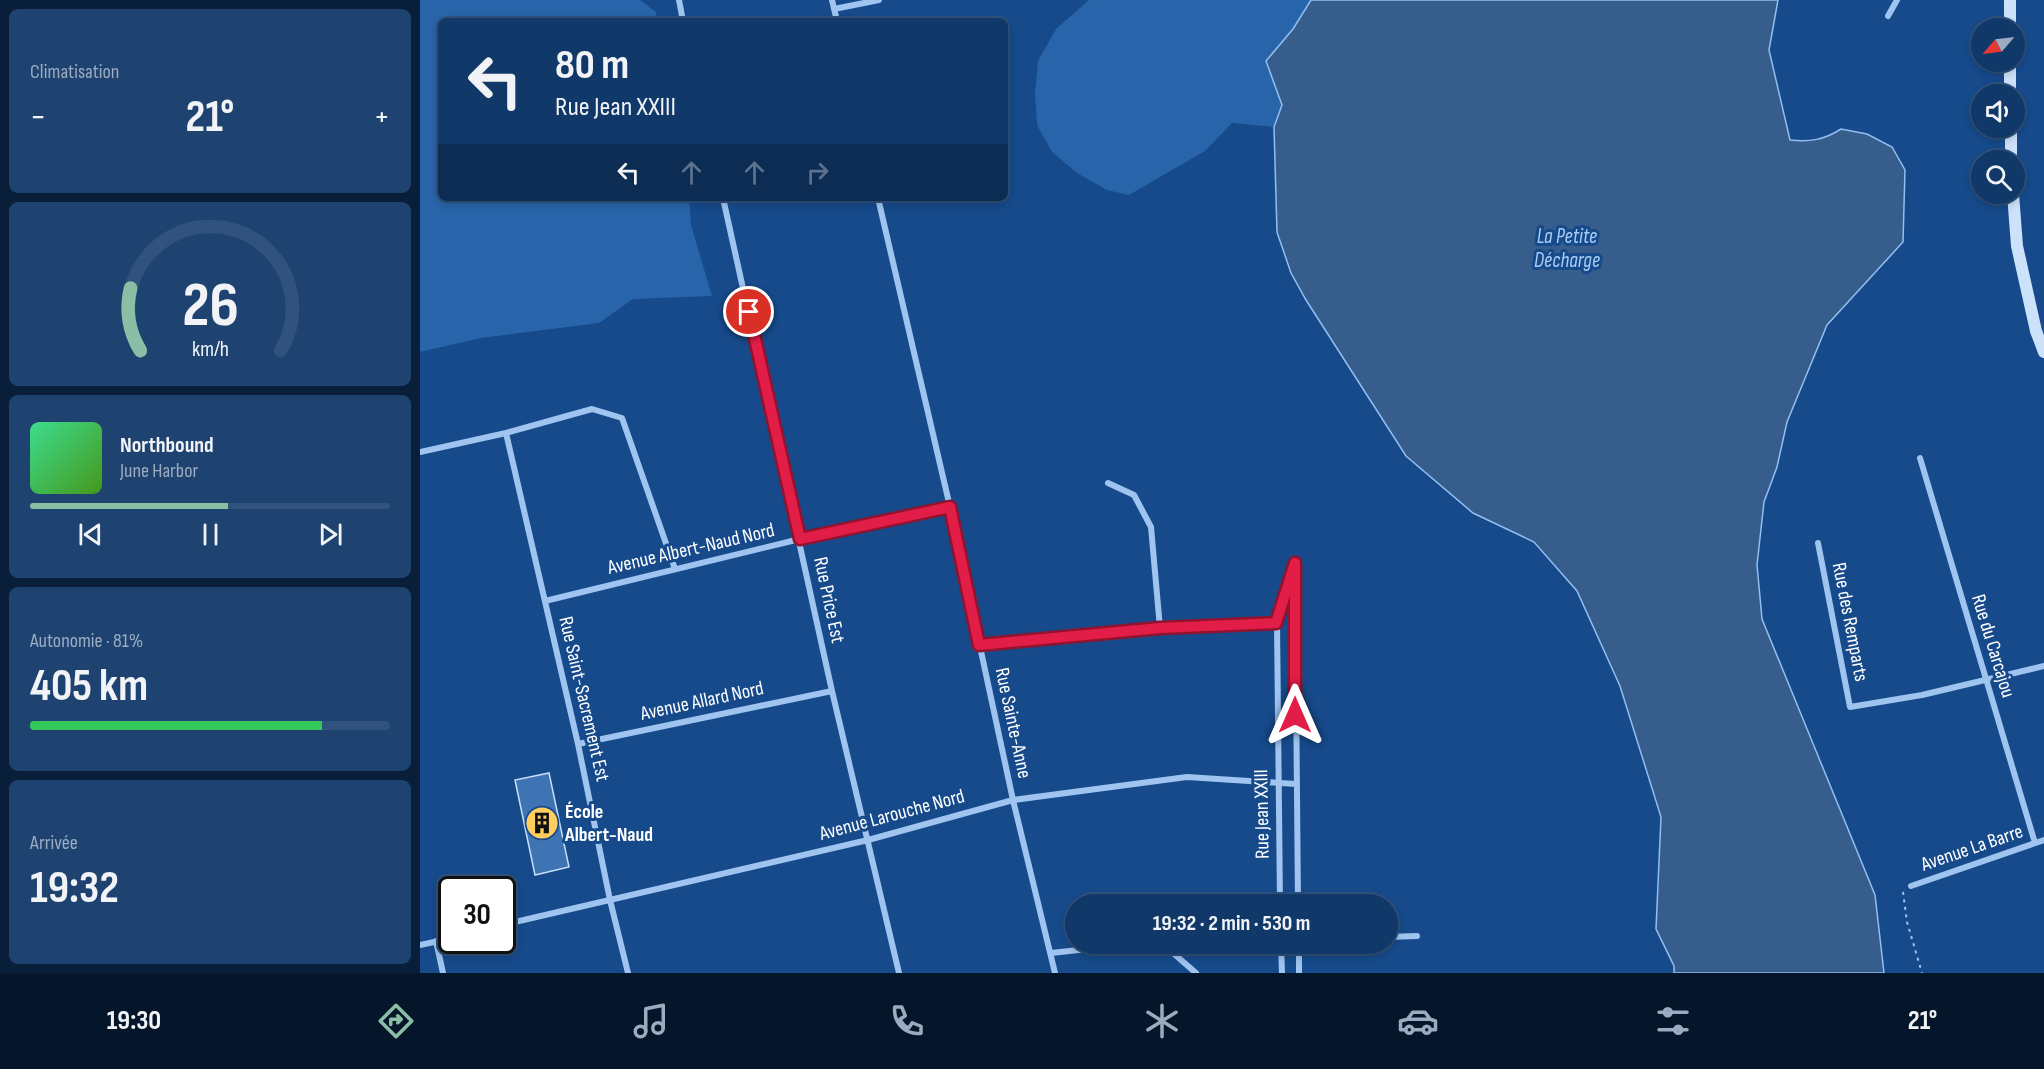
<!DOCTYPE html>
<html lang="fr">
<head>
<meta charset="utf-8">
<style>
  body { margin:0; font-family:"Sofia Sans Condensed",sans-serif; background:#1e4371; color:#f1f3f6; height:100vh; display:flex; flex-direction:column; font-size:22px; white-space:nowrap }
  * { box-sizing:border-box; margin:0 }
  p { font-size:20px; color:#9cacc0 }
  .icon { flex:none; width:33px; height:33px; fill:none; stroke:currentColor; stroke-width:2; stroke-linecap:round; stroke-linejoin:round }
  .map { position:relative; flex:1; overflow:hidden }
  .side { display:flex; flex-direction:column; gap:9px; padding:9px; background:#091f39; width:420px }
  .side>* { flex:none }
  .top-card { position:absolute; left:18px; top:18px; width:570px; height:183px; border-radius:9px; box-shadow:0 3px 9px #0003,0 0 0 2px #30527c; background:#103868; color:#f1f3f6; overflow:hidden }
  .needle { width:39px; rotate:242deg }
  .fabs { position:absolute; left:1551px; top:18px; display:grid; gap:12px }
  .fabs a { display:grid; place-items:center; width:54px; height:54px; border-radius:50%; background:#103868; box-shadow:0 3px 9px #0003,0 0 0 2px #30527c; font-size:30px }
  .speed { position:absolute; left:18px; top:876px; display:flex; gap:12px; font-size:30px; font-weight:700; text-align:center }
  .speed>* { display:grid; place-content:center; width:78px; height:78px; border-radius:50%; background:#103868; box-shadow:0 3px 9px #0003,0 0 0 2px #30527c; line-height:1 }
  .speed .limit { border:3px solid #111; border-radius:9px; background:#fff; color:#111 }
  .pin { position:absolute; display:grid; place-items:center; width:51px; height:51px; color:#fff; margin:-26px; border:3px solid #fff; border-radius:50%; box-shadow:0 2px 6px #0007 }
  .me { position:absolute; width:66px; margin:-33px; rotate:0deg; stroke-linejoin:round; filter:drop-shadow(0 0 4px #0008) }
  .turn { display:flex; align-items:center; gap:21px; height:126px; padding:0 18px; font-size:27px }
  .turn .icon { width:78px; height:78px; stroke-width:2.5 }
  .turn b { display:block; font-size:42px; line-height:51px }
  .lanes { display:flex; align-items:center; height:57px; padding:0 18px; background:#0003; justify-content:center; gap:30px; direction:ltr }
  .lanes .off { opacity:.35 }
  .big { font-size:45px; font-weight:700; line-height:1.1 }
  .side .card { flex:1; display:flex; flex-direction:column; justify-content:center; gap:9px; min-width:0; padding:0 21px; border-radius:9px; background:#1e4371 }
  .side .dial { align-items:center; gap:0 }
  .dial svg { height:156px; overflow:visible; fill:none; stroke:#30527c; stroke-width:7; stroke-linecap:round; text-anchor:middle }
  .dial text { fill:#f1f3f6; stroke:none }
  .song { display:flex; align-items:center; gap:18px }
  .cover { width:72px; height:72px; border-radius:9px; background:linear-gradient(135deg,hsl(150 70% 55%),hsl(100 70% 35%)) }
  .played { height:6px; border-radius:3px; background:linear-gradient(90deg,#8abfa5 55%,#30527c 55%) }
  .keys { display:flex; justify-content:space-around; direction:ltr }
  .heat { display:flex; justify-content:space-between; align-items:center; font-size:33px; direction:ltr }
  .charge { height:9px; border-radius:4px; background:linear-gradient(90deg,#34c759 81%,#30527c 0) }
  .trip { position:absolute; left:645px; top:894px; width:333px; height:60px; border-radius:30px; background:#103868; box-shadow:0 3px 9px #0003,0 0 0 2px #30527c; font-weight:700; line-height:60px; text-align:center }
  .menu { display:flex; height:96px; justify-content:space-around; align-items:center; background:#06162a; color:#9cacc0 }
  .menu .icon { width:42px; height:42px }
  .menu .active { color:#8abfa5 }
  .menu b { font-size:27px; color:#f1f3f6 }
  main { display:flex; flex:1; min-height:0 }
  .map>svg:first-child { display:block }
  .green { fill:#2864a9 }
  .water { fill:#375d8d; stroke:#91bff2; stroke-width:1.5 }
  .building { fill:#3e74b4; stroke:#c5defb; stroke-width:1.5 }
  .lines { fill:none; stroke-linecap:round; stroke-linejoin:round }
  .path { stroke:#9fc4ef; stroke-width:2; stroke-dasharray:3 4.5; stroke-linecap:butt }
  .street { stroke:#9fc4ef; stroke-width:6 }
  .secondary { stroke:#cce1fa; stroke-width:12 }
  .route-casing { stroke:#92132f; stroke-width:15 }
  .route { stroke:#e11d48; stroke-width:10 }
  .labels { text-anchor:middle; dominant-baseline:central; stroke-width:6; stroke-linejoin:round; paint-order:stroke }
  .street-label { font-size:20px; fill:#fff; stroke:#164a8b }
  .poi-label { font-size:20px; font-weight:bold; fill:#fff; stroke:#164a8b; text-anchor:start }
  .water-label { font-size:21px; font-style:italic; fill:#aacef6; stroke:#164a8b }
</style>
</head>
<body>
<main>
<section class="side">
<div class="card"><p>Climatisation</p>
<div class="heat"><a>−</a><b class="big">21°</b><a>+</a></div>
</div>
<div class="card dial"><svg viewBox="0 0 100 80">
<path d="M14 69A42 42 0 1 1 86 69"/>
<path d="M14 69A42 42 0 0 1 9 37" stroke="#8abfa5"/>
<text x="50" y="56" font-size="32" font-weight="700">26</text>
<text x="50" y="72" font-size="11">km/h</text>
</svg></div>
<div class="card">
<div class="song"><i class="cover"></i><div><b>Northbound</b><p>June Harbor</p></div></div>
<div class="played"></div>
<div class="keys"><svg class="icon" aria-label="previous" viewBox="0 0 24 24"><path d="M18 5L8 12l10 7zM5 5v14"/></svg><svg class="icon" aria-label="pause" viewBox="0 0 24 24"><path d="M8 5v14M16 5v14"/></svg><svg class="icon" aria-label="next" viewBox="0 0 24 24"><path d="M6 5l10 7-10 7zM19 5v14"/></svg></div>
</div>
<div class="card"><p>Autonomie · 81%</p><b class="big">405 km</b><div class="charge"></div></div>
<div class="card"><p>Arrivée</p><b class="big">19:32</b></div>
</section>
<div class="map">
<svg width="1624" height="973" viewBox="0 0 1624 973">
  <rect width="100%" height="100%" fill="#164a8b"/>
  <path class="green" d="M0,0H220L236,12L237,21H21V198H269L271,225L292,296L213,299L179,323L61,338L0,352Z
    M669,0H891L873,29L846,61L862,105L854,127L812,123L785,151L709,195L687,190L657,173L632,152L617,125L615,94L618,61L636,29Z"/>
  <path class="water" d="M891,0H1358L1349,50L1370,140C1390,142 1404,140 1421,129L1447,134L1472,147L1485,170L1483,242L1407,325L1367,422L1357,467L1344,502L1337,565L1342,619L1455,895L1464,973H1254V966L1236,929L1241,817L1200,686L1157,591L1114,542L1053,513L986,456L886,300L871,273L857,232L854,127L862,105L846,61L873,29Z"/>
  <path class="building" d="M129,773L149,867L115,875L95,780Z"/>
  <g class="lines">
    <path class="path" d="M1483,892L1487,922L1502,973"/>
    <path class="street" d="M259,0L263,21
      M412,0L417,21
      M414,9L459,0
      M1468,16L1477,0
      M303,198L412,691L479,973
      M458,198L530,507L593,800L635,973
      M86,433L158,744L190,900L208,973
      M0,452L86,433L172,409L202,418L255,569
      M1500,458L1615,843
      M688,483L714,495L731,527L740,628
      M1398,543L1430,707L1502,695L1624,666
      M875,573L878,904
      M125,601L380,539L530,507
      M559,646L740,628L857,623
      M158,744L412,691
      M1491,886L1624,840
      M860,904L857,623L875,563
      M82,925L448,840L593,800L767,777L876,784
      M968,937L997,936
      M16,941L23,973
      M729,944L753,953L776,973
      M861,944L862,973
      M879,944V973
      M0,945L32,938
      M631,953L714,944"/>
    <path class="secondary" d="M1590,0V28
      M1590,62V94
      M1591,128V160
      M1593,194L1597,246L1616,331L1624,352"/>
  </g>
  <g class="lines">
    <defs>
      <path id="route" d="M329,312L380,539L530,507L559,645L740,628L856,623L875,563V715"/>
    </defs>
    <use href="#route" class="route-casing"/>
    <use href="#route" class="route"/>
  </g>
  <defs>
    <symbol id="building-disc" viewBox="-11 -11 22 22"><circle r="9.5" fill="#ffce5d" stroke="#164a8b"/><path d="M-4-6H4V6H1V3H-1V6H-4ZM-2.5-4.3h1.7v1.8h-1.7ZM.8-4.3h1.7v1.8H.8ZM-2.5-1h1.7V.8h-1.7ZM.8-1h1.7V.8H.8Z" fill="#111"/></symbol>
  </defs>
  <g fill-rule="evenodd">
    <use href="#building-disc" x="103" y="804" width="38" height="38"/>
  </g>
  <g class="labels">
    <g class="street-label">
      <text transform="translate(271 549) rotate(-13)">Avenue Albert-Naud Nord</text>
      <text transform="translate(409 600) rotate(78)">Rue Price Est</text>
      <text transform="translate(1430 622) rotate(79)">Rue des Remparts</text>
      <text transform="translate(1573 646) rotate(73)">Rue du Carcajou</text>
      <text transform="translate(164 699) rotate(77)">Rue Saint-Sacrement Est</text>
      <text transform="translate(282 701) rotate(-12)">Avenue Allard Nord</text>
      <text transform="translate(593 723) rotate(78)">Rue Sainte-Anne</text>
      <text transform="translate(842 814) rotate(-91)">Rue Jean XXIII</text>
      <text transform="translate(472 815) rotate(-15)">Avenue Larouche Nord</text>
      <text transform="translate(1552 848) rotate(-19)">Avenue La Barre</text>
    </g>
    <g class="poi-label">
      <text x="145" y="812">École<tspan x="145" dy="23">Albert-Naud</tspan></text>
    </g>
    <g class="water-label">
      <text x="1147" y="236">La Petite<tspan x="1147" dy="24">Décharge</tspan></text>
    </g>
  </g>
</svg>
<div class="fabs">
<a><svg class="needle" viewBox="-14 -14 28 28"><path d="M0-13l5 13h-10z" fill="#e53935"/><path d="M0 13l5-13h-10z" fill="#9cacc0"/></svg></a>
<a><svg class="icon" aria-label="sound" viewBox="0 0 24 24"><path d="M4 9h4l5-4v14l-5-4H4zM17 9q2 3 0 6"/></svg></a>
<a><svg class="icon" aria-label="search" viewBox="0 0 24 24"><circle cx="10" cy="10" r="6"/><path d="M15 15l6 6"/></svg></a>
</div>
<div class="speed"><div class="limit">30</div></div>
<div class="pin" style="left:329px;top:312px;background:#d93025"><svg class="icon" aria-label="arrive" viewBox="0 0 24 24"><path d="M6 21V4h12l-3 4 3 4H6"/></svg></div>
<svg class="me" style="left:875px;top:715px" viewBox="-20 -20 40 40"><path d="M0-17L14 15 0 8-14 15z" fill="#e11d48" stroke="#fff" stroke-width="4"/></svg>
<div class="trip">19:32 · 2 min · 530 m</div>
<div class="top-card">
<div class="turn"><svg class="icon" aria-label="left" viewBox="0 0 24 24"><path d="M17 20v-9H6M10 6l-5 5 5 5"/></svg><div><b>80 m</b>Rue Jean XXIII</div></div>
<div class="lanes"><svg class="icon" aria-label="left" viewBox="0 0 24 24"><path d="M17 20v-9H6M10 6l-5 5 5 5"/></svg><svg class="icon off" aria-label="ahead" viewBox="0 0 24 24"><path d="M12 20V5M6 11l6-6 6 6"/></svg><svg class="icon off" aria-label="ahead" viewBox="0 0 24 24"><path d="M12 20V5M6 11l6-6 6 6"/></svg><svg class="icon off" aria-label="right" viewBox="0 0 24 24"><path d="M7 20v-9h11M14 6l5 5-5 5"/></svg></div>
</div>
</div>
</main>
<nav class="menu">
<b>19:30</b>
<svg class="icon active" aria-label="directions" viewBox="0 0 24 24"><path d="M12 3l9 9-9 9-9-9zM9 14v-3h6M13 9l2 2-2 2"/></svg>
<svg class="icon" aria-label="music" viewBox="0 0 24 24"><path d="M9 18V5l10-2v13"/><circle cx="6" cy="18" r="3"/><circle cx="16" cy="16" r="3"/></svg>
<svg class="icon" aria-label="phone" viewBox="0 0 24 24"><path d="M5 4h4l2 5-3 2q2 4 5 5l2-3 5 2v4C11 20 4 13 5 4z"/></svg>
<svg class="icon" aria-label="climate" viewBox="0 0 24 24"><path d="M12 3v18M4 7l16 10M4 17L20 7"/></svg>
<svg class="icon" aria-label="car" viewBox="0 0 24 24"><path d="M5 17H2v-5l4-1 3-4h7l3 4 3 1v5h-3M9 17h6M6 11h13"/><circle cx="7" cy="17" r="2"/><circle cx="17" cy="17" r="2"/></svg>
<svg class="icon" aria-label="filters" viewBox="0 0 24 24"><path d="M4 7h16M4 17h16"/><circle cx="9" cy="7" r="2"/><circle cx="15" cy="17" r="2"/></svg>
<b>21°</b>
</nav>
</body>
</html>
